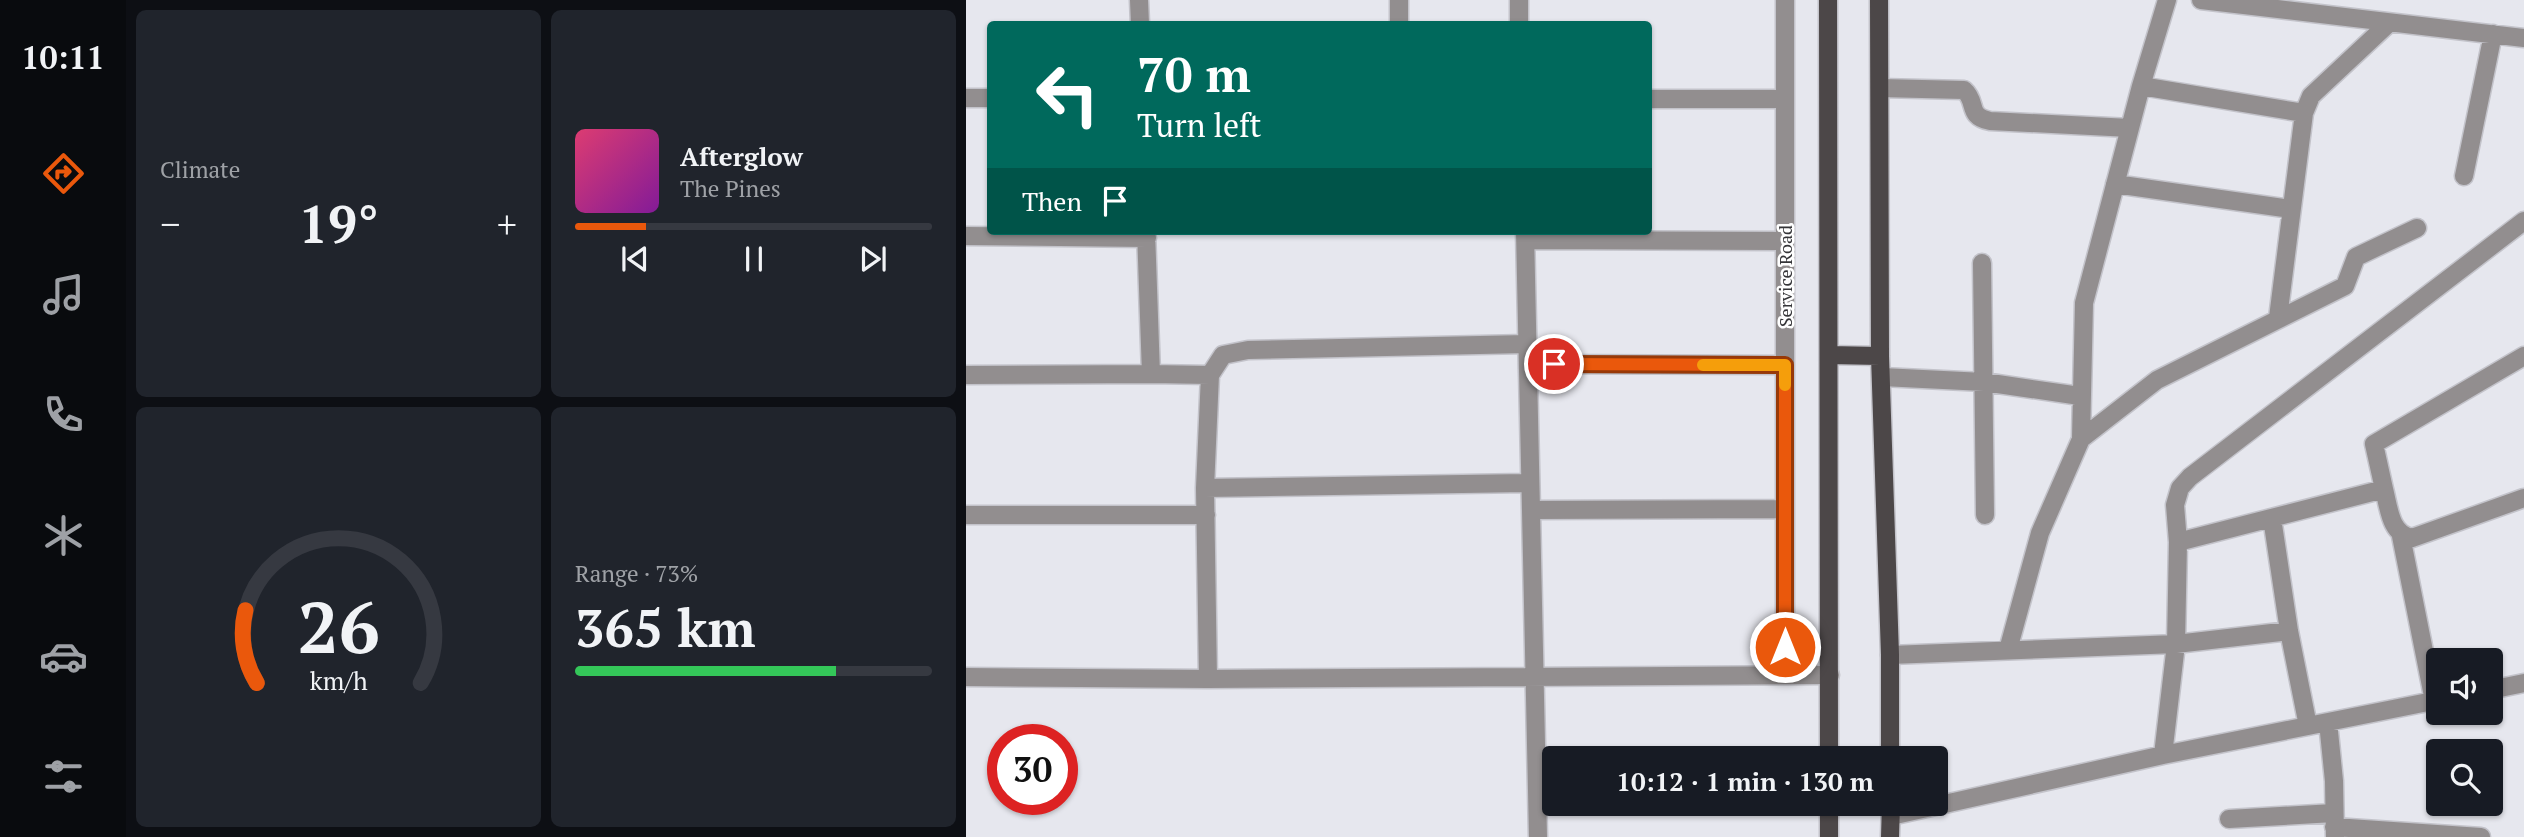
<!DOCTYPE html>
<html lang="en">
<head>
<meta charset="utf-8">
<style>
  body { margin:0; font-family:"PT Serif",serif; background:#20242c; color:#f1f3f6; height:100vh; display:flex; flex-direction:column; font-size:26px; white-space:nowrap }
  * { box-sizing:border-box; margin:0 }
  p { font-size:23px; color:#9ea1a6 }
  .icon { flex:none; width:38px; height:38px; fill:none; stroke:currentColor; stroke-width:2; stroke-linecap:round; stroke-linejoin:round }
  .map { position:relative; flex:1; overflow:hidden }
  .sheet { display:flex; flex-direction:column; gap:10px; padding:10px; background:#0d0f14; width:840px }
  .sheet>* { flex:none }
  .guide { position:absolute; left:21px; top:21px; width:665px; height:214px; border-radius:7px; box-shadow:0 2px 5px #0004; background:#00695c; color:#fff; overflow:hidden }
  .fabs { position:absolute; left:1460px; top:648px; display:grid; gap:14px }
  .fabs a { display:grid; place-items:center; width:77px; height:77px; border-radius:7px; background:#171b24; box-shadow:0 2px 5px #0004; font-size:35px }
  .speed { position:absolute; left:21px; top:724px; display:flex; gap:14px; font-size:35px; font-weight:700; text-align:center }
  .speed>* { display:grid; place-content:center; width:91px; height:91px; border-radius:50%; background:#171b24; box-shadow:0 2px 5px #0004; line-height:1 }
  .speed .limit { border:10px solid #d22; background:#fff; color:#111 }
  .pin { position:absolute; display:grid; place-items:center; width:60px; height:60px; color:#fff; margin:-30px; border:4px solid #fff; border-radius:50%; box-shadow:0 2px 7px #0007 }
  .me { position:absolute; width:77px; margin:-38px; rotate:0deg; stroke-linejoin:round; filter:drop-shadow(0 0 5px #0008) }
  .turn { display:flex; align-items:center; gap:24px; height:147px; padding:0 35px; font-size:32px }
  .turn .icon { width:91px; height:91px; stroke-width:2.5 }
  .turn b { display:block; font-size:49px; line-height:60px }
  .then { display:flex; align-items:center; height:66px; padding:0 35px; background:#0003; gap:14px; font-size:26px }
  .big { font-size:52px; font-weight:700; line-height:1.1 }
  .sheet .widget { flex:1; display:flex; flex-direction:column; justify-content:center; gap:10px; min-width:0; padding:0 24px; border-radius:10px; background:#20242c }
  .sheet .dial { align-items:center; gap:0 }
  .dial svg { height:182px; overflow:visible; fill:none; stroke:#363941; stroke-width:7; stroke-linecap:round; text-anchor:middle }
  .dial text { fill:#f1f3f6; stroke:none }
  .song { display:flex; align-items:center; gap:21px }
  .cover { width:84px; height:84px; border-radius:10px; background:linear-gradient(135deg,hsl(340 70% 55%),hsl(290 70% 35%)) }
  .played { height:7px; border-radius:4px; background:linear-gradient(90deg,#ea580c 20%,#363941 20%) }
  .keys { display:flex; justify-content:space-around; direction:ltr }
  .heat { display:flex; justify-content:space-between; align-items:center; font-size:38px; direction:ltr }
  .charge { height:10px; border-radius:5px; background:linear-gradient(90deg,#34c759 73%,#363941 0) }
  .sheet .tiles { flex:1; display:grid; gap:10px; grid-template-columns:repeat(2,1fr) }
  .trip { position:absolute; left:576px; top:746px; width:406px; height:70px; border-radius:7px; background:#171b24; box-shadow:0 2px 5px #0004; font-weight:700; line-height:70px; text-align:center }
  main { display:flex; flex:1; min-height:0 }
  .menu { display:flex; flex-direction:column; width:126px; justify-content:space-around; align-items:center; background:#090b0e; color:#9ea1a6 }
  .menu .icon { width:49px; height:49px }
  .menu .selected { color:#ea580c }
  .menu b { font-size:32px; color:#f1f3f6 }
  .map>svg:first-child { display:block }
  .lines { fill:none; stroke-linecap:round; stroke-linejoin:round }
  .minor-casing { stroke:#c3c3ca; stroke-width:21 }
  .major-casing { stroke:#c3c3ca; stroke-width:21 }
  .minor { stroke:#928e8f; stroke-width:18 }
  .major { stroke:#4c4748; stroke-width:18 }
  .route-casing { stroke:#983908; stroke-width:18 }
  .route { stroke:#ea580c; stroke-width:12 }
  .slow { stroke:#f59e0b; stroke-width:12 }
  .labels { text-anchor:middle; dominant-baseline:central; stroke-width:5; stroke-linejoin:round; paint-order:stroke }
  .street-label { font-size:18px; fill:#353538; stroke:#fff }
</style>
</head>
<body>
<main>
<nav class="menu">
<b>10:11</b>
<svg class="icon selected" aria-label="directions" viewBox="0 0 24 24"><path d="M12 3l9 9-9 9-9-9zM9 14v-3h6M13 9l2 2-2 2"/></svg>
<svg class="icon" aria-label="music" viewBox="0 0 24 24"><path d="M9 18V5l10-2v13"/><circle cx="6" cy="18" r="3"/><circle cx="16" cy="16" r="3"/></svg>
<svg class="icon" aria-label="phone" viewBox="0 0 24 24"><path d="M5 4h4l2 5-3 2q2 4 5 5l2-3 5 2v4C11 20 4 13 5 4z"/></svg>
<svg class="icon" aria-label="climate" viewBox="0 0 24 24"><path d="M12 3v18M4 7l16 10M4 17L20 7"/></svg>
<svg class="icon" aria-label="car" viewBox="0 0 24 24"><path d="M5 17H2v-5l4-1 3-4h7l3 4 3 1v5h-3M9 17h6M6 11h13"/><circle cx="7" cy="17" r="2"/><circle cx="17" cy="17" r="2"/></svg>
<svg class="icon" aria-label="filters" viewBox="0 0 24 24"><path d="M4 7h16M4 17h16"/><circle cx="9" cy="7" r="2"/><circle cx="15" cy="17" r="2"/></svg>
</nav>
<section class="sheet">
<div class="tiles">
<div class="widget"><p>Climate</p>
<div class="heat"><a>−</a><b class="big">19°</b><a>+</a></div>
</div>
<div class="widget">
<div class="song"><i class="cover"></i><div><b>Afterglow</b><p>The Pines</p></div></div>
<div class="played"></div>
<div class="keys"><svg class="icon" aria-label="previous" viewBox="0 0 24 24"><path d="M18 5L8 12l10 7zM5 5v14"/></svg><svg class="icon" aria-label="pause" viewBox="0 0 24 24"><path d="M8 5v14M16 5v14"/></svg><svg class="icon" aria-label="next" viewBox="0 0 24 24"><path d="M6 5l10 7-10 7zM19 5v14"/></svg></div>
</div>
<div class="widget dial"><svg viewBox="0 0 100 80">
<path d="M14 69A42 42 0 1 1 86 69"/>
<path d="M14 69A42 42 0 0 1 9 37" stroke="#ea580c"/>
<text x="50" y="56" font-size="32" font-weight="700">26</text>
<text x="50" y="72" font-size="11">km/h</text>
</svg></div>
<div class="widget"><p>Range · 73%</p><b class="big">365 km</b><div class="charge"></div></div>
</div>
</section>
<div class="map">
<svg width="1558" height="837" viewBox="0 0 1558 837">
  <rect width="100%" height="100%" fill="#e6e7ee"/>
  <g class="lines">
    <defs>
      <path id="minor" d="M173,0L174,24
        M1235,0L1558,38
        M433,24V0
        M553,24V0
        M1175,86L1338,113
        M914,88L998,90C1012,102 1000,116 1024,121L1164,128
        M0,98H24
        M682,99H819
        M1498,176L1527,34
        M1149,184L1325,209
        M180,231L185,374L244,375L239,488L242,679
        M559,231L572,837
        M0,236L181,238
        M560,240L819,241
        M1016,263L1019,515
        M1312,318L1338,113L1345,96L1423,23
        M562,364L819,365
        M0,375L185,374
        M244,375L257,355L282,350L562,344
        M916,377L1018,382L1114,396
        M1115,439L1118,303L1175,86L1201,0
        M239,488L564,483
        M1418,489L1408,444L1558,356
        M565,510L819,509
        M0,515H240
        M1306,518L1323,631L1342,726
        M1435,536L1468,701
        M1212,542L1418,489C1423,508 1424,534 1446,538L1558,498
        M1042,650L1074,533L1115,439L1191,380L1379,286L1390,257L1451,228
        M924,655L1210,644L1323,631
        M819,674V0
        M0,677L242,679L864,675
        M1524,690L1558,683
        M1362,722L1368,781L1369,837
        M1197,755L1210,644L1212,542L1209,505L1214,488L1224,477L1558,221
        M925,816L1197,755L1472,700
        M1263,819L1368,813
        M1368,827L1515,837"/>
      <path id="major" d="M862,0L863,758
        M913,0L914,356L924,655V758
        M863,355L914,356
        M863,837V803
        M924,837L925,803"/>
    </defs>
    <use href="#minor" class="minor-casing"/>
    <use href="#major" class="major-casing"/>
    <use href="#minor" class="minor"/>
    <use href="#major" class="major"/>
  </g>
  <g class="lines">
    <defs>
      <path id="route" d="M588,364L819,365V647"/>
    </defs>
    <use href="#route" class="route-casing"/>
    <use href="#route" class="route"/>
    <path class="slow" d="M737,365H819V385"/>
  </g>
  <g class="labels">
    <g class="street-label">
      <text transform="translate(819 276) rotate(-90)">Service Road</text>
    </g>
  </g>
</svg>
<div class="fabs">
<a><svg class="icon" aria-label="sound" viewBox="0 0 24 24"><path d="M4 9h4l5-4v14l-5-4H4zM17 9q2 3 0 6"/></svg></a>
<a><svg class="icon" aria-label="search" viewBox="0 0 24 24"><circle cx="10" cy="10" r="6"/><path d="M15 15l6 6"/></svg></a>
</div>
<div class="speed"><div class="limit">30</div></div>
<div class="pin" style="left:588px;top:364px;background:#d93025"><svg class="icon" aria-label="arrive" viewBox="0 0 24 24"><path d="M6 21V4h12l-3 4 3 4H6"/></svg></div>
<svg class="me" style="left:819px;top:647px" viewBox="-20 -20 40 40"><circle r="17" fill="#ea580c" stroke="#fff" stroke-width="3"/><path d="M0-11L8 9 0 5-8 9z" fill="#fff"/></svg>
<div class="trip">10:12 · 1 min · 130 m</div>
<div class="guide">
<div class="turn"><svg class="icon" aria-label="left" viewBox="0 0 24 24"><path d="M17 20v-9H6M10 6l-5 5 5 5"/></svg><div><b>70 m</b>Turn left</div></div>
<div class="then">Then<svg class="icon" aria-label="arrive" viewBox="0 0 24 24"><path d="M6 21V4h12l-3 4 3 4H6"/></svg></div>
</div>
</div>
</main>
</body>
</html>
